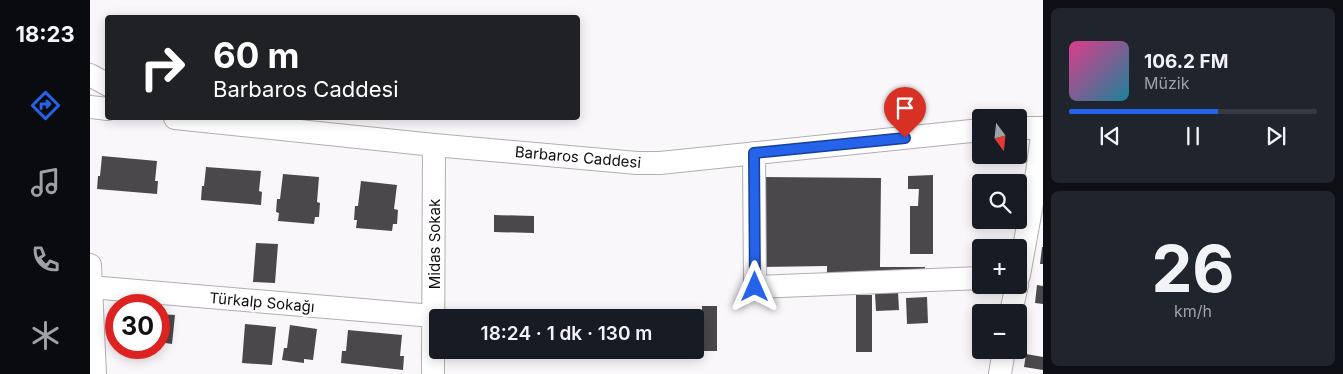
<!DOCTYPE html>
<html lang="tr">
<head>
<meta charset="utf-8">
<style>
  body { margin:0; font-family:Inter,sans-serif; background:#20242c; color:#f1f3f6; height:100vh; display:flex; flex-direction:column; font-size:19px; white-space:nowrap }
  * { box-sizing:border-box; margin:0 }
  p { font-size:16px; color:#9ea1a6 }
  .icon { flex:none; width:28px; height:28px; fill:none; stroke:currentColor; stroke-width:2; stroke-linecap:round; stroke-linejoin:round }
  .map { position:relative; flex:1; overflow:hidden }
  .details { display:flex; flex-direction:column; gap:8px; padding:8px; background:#0d0f14; width:300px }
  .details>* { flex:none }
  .banner { position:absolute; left:15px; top:15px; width:475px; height:105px; border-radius:5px; box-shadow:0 2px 12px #0003; background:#202124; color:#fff; overflow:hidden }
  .needle { width:32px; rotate:165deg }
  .buttons { position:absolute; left:882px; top:109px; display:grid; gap:10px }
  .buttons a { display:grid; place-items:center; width:55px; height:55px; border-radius:5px; background:#171b24; box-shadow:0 2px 12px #0003; font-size:25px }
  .speed { position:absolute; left:15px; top:294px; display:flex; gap:10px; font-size:25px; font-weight:700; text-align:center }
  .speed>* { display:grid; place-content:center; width:65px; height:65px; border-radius:50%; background:#171b24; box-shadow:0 2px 12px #0003; line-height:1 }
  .speed .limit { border:8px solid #d22; background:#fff; color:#111 }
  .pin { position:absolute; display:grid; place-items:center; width:42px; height:42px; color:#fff; margin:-51px -21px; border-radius:50% 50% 50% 0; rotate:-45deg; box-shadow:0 0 5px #0007 }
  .pin .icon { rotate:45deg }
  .me { position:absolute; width:55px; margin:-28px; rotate:0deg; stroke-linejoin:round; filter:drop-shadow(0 0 4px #0008) }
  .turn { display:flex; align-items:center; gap:18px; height:105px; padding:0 25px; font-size:22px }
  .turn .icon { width:65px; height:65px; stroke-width:2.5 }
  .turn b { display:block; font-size:35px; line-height:42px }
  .details .widget { flex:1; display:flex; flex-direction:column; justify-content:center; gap:8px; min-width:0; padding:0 18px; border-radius:8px; background:#20242c }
  .details .dial { align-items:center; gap:0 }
  .dial b { font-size:65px; line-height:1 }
  .song { display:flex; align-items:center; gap:15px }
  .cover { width:60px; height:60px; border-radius:8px; background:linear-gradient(135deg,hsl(330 70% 55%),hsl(190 70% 35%)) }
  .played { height:5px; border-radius:2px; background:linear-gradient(90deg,#2563eb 60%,#363941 60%) }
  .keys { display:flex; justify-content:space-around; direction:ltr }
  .trip { position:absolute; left:339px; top:309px; width:275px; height:50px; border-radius:5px; background:#171b24; box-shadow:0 2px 12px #0003; font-weight:600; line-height:50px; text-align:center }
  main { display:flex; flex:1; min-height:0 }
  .dock { display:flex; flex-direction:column; width:90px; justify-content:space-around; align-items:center; background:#090b0e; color:#9ea1a6 }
  .dock .icon { width:35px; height:35px }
  .dock .active { color:#2563eb }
  .dock b { font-size:22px; color:#f1f3f6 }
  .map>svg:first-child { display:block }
  .building { fill:#4b484b }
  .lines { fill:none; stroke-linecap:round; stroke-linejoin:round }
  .minor-casing { stroke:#b1aeb1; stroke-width:24 }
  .minor { stroke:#fff; stroke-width:22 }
  .route-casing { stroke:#184099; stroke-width:12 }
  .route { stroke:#2563eb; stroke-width:9 }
  .labels { text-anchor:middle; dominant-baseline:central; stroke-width:5; stroke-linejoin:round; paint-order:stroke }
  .street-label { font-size:15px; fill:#0f0e0f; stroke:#fff }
</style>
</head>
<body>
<main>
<nav class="dock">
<b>18:23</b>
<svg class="icon active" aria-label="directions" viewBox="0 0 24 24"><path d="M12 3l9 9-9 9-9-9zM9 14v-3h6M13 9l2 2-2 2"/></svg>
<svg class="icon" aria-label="music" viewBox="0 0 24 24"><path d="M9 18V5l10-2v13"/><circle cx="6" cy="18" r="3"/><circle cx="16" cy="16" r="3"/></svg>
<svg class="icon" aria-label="phone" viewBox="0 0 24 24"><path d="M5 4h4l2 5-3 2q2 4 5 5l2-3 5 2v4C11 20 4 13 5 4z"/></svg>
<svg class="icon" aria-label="climate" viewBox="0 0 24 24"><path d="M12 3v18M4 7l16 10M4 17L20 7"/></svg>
</nav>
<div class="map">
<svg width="953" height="374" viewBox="0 0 953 374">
  <rect width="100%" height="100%" fill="#faf7fa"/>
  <path class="building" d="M12,156L67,161L65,181H68L67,194L7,189L8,176H10Z
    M116,167L171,171L169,191L172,192L171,205L111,200L112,186H114Z
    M193,174L229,177L227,202L230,203L229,217H225L224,224L188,221L189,213L186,212L187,199H190Z
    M843,175V254H820V206H828L829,189H818V176Z
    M668,177L791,178L790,267H835L834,280L737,277V266L667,267Z
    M271,181L307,185L304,209L308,210L307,224H303L302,231L266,228L267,220H264L265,206H268Z
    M404,215L444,216V233L404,232Z
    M166,243L188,244L185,283L163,282Z
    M952,247H953V264H950Z
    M947,285L953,286V304L945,303Z
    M808,292L809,310L786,311L785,294Z
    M766,295H782V352H766Z
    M837,297L838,323L817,324L816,298Z
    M612,306H627V351H612Z
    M69,314L85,315L82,344L69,342Z
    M25,322H26V337H23Z
    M155,324L186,327L182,365L152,363Z
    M200,325L227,329L223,360L214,359V363L192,360L194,348H197Z
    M258,330L312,335L310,356H314L313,370L251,363L252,351H256Z
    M936,354L953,357V370L934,367Z"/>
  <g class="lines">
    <defs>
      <path id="minor" d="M0,75L18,85
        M0,107L18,109
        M85,118L344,145L547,163H570L891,130
        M929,128H953
        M664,153L665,287L891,278
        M0,265L5,374
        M929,275L945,187L953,128
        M0,287L343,316
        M921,312L927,285
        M343,374L344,145
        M910,374L914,350"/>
    </defs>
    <use href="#minor" class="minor-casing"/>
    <use href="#minor" class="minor"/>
  </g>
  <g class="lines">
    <defs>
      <path id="route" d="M665,287L664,153L815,138"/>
    </defs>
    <use href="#route" class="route-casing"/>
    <use href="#route" class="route"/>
  </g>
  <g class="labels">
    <g class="street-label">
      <text transform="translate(488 157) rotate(5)">Barbaros Caddesi</text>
      <text transform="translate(344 244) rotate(-90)">Midas Sokak</text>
      <text transform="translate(172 302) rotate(5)">Türkalp Sokağı</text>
    </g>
  </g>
</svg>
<div class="buttons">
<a><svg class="needle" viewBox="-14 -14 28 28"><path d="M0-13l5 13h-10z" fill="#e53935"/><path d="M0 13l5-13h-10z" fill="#9ea1a6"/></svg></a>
<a><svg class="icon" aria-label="search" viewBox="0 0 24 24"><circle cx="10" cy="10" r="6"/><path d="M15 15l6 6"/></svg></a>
<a>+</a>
<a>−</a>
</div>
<div class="speed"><div class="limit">30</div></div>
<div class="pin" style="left:815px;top:138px;background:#d93025"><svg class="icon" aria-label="arrive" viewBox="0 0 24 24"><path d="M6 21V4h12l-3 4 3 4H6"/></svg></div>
<svg class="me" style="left:665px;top:287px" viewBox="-20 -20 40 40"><path d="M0-17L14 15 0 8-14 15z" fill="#2563eb" stroke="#fff" stroke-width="4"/></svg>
<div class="trip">18:24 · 1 dk · 130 m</div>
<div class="banner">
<div class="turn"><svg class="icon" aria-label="right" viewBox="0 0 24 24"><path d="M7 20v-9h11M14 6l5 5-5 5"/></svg><div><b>60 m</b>Barbaros Caddesi</div></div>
</div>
</div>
<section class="details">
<div class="widget">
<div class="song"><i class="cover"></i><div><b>106.2 FM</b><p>Müzik</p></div></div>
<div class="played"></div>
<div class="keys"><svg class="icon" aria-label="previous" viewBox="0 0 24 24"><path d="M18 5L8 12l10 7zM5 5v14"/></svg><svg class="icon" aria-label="pause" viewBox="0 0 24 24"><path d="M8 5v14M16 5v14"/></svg><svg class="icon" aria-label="next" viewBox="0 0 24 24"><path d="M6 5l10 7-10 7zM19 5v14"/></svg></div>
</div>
<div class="widget dial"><b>26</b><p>km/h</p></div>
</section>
</main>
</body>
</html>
